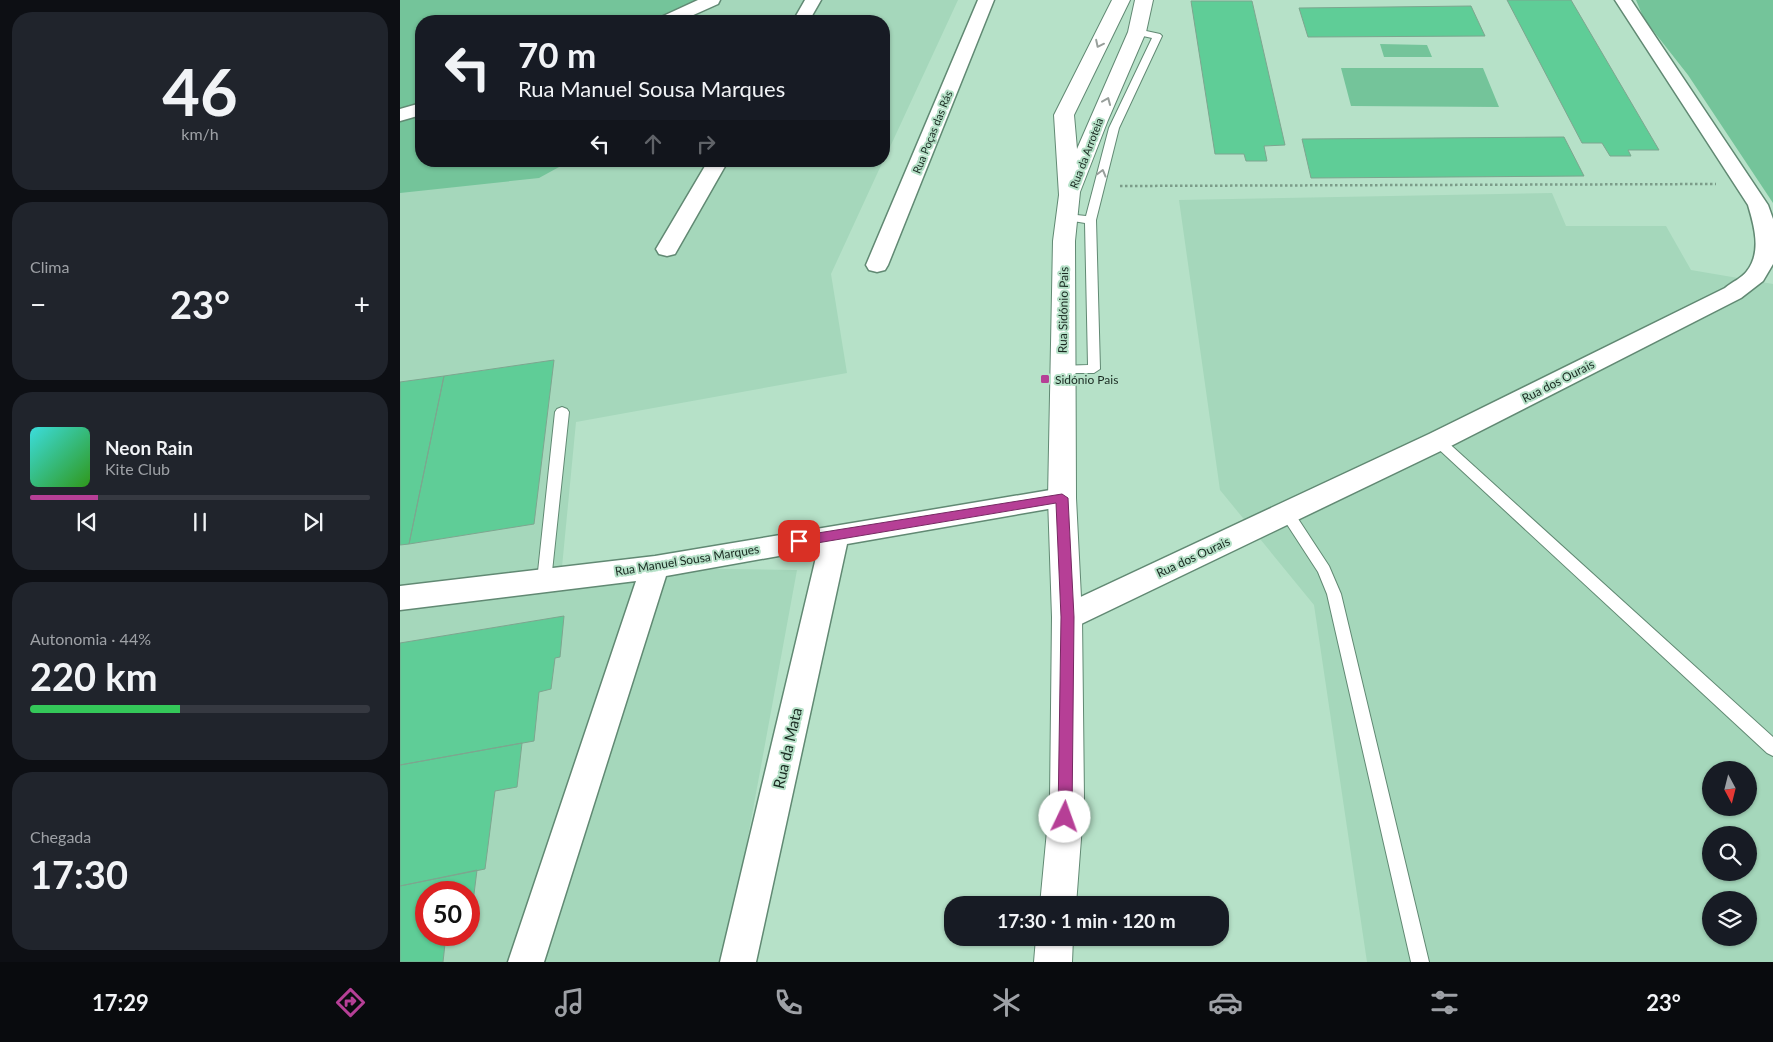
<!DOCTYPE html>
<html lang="pt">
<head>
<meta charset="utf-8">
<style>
  body { margin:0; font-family:Lato,sans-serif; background:#20242c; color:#f1f3f6; height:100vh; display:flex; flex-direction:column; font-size:19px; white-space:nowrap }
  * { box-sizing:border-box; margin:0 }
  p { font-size:16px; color:#9ea1a6 }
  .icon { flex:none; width:28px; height:28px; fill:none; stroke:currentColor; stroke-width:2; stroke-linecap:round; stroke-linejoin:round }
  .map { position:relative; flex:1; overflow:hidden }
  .sheet { display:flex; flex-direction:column; gap:12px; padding:12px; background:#0d0f14; width:400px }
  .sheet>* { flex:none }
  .top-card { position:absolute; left:15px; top:15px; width:475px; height:152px; border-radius:20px; box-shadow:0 1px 4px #0004; background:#171b24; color:#f1f3f6; overflow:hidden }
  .needle { width:32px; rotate:173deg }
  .fabs { position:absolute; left:1302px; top:761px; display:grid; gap:10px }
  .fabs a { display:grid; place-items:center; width:55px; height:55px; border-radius:50%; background:#171b24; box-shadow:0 1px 4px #0004; font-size:25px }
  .speed { position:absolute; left:15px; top:881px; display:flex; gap:10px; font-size:25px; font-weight:700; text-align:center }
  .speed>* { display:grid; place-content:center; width:65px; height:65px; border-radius:50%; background:#171b24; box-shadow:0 1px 4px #0004; line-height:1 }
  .speed .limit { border:8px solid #d22; background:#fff; color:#111 }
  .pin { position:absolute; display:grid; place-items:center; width:42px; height:42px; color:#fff; margin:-21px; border-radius:10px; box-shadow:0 2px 8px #0006 }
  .me { position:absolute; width:55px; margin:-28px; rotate:3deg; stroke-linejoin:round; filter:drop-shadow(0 0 4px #0008) }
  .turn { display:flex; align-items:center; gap:18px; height:105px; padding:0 20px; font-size:22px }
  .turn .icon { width:65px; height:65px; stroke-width:2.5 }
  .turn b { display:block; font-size:35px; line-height:42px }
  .lanes { display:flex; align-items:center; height:48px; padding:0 20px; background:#0003; justify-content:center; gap:25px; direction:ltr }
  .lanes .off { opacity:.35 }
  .big { font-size:38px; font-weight:700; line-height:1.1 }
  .sheet .card { flex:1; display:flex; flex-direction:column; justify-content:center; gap:8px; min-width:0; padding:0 18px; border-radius:20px; background:#20242c }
  .sheet .dial { align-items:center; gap:0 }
  .dial b { font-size:65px; line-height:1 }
  .song { display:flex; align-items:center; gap:15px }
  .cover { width:60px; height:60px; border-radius:8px; background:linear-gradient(135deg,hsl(180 70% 55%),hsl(110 70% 35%)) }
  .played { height:5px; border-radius:2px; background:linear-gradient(90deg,#b63f96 20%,#363941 20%) }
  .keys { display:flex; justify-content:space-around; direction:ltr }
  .heat { display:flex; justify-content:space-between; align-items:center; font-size:28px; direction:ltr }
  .charge { height:8px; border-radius:4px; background:linear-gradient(90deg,#34c759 44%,#363941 0) }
  .trip { position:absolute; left:544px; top:896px; width:285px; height:50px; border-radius:20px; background:#171b24; box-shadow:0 1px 4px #0004; font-weight:700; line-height:50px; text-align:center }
  .dock { display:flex; height:80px; justify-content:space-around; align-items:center; background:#090b0e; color:#9ea1a6 }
  .dock .icon { width:35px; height:35px }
  .dock .selected { color:#b63f96 }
  .dock b { font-size:22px; color:#f1f3f6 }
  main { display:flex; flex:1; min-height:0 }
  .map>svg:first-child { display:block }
  .built { fill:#a5d7bb; fill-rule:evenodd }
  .green { fill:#74c49a }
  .building { fill:#5fcd97; stroke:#7da68f }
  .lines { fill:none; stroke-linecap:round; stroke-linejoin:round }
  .lane-casing { stroke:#618973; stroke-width:2 }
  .street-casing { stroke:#618973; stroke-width:3 }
  .secondary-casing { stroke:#618973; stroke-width:2 }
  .path { stroke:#7b9c89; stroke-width:2.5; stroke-dasharray:2.5 2.5; stroke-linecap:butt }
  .lane { fill:#fff; fill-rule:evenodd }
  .street { fill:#fff; fill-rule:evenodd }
  .secondary { fill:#fff; fill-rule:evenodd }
  .oneway { stroke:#989f9b }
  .route { fill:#b63f96; stroke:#762962 }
  .poi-dot { fill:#b63f96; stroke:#b6e1c8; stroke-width:2 }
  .labels { text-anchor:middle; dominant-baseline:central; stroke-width:4; stroke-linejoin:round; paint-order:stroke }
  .far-street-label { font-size:11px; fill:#192a21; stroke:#b6e1c8 }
  .street-label { font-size:12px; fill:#192a21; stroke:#b6e1c8 }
  .poi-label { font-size:12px; fill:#192a21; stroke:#b6e1c8; text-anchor:start }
  .near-street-label { font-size:15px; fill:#192a21; stroke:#b6e1c8 }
</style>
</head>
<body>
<main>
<section class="sheet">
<div class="card dial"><b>46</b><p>km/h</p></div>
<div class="card"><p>Clima</p>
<div class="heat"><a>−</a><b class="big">23°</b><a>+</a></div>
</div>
<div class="card">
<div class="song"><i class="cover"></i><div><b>Neon Rain</b><p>Kite Club</p></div></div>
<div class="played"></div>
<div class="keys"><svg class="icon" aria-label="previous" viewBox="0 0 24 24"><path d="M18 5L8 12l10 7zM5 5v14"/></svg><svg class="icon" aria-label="pause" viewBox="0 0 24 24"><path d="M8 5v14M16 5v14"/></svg><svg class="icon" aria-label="next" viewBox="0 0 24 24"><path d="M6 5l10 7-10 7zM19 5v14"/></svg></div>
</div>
<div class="card"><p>Autonomia · 44%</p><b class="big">220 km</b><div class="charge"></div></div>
<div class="card"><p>Chegada</p><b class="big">17:30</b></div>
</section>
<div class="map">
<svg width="1373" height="962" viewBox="0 0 1373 962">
  <rect width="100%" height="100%" fill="#b6e1c8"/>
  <path class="built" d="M307,0H558L484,160V21H267Z
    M0,116L21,161H483L431,274L447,373L176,422L162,567L397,570L325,962H0ZM26,892H69V935H26Z
    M1152,193L1166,226H1266L1291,270L1373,284V962H967L914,605L820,490L779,200ZM1311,770H1349V808H1311ZM1311,835H1349V872H1311ZM1311,900H1349V938H1311Z"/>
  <path class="green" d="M0,0H314L264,21H21V161H170L139,178L0,193Z
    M1236,0H1373V203L1288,75L1244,19Z
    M980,44L1027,45L1032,57H984Z
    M941,68H1083L1099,107L951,106Z"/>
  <path class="building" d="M1107,0H1171L1259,150H1228L1231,156H1210L1202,143H1182Z
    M791,1H852L885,145L864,146L867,161H846L844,154H815Z
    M1071,6L1085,36L908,37L899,8Z
    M1164,137L1184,176L911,178L902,139Z
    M154,360L134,524L9,544L44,376Z
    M44,376L9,544L0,545V382Z
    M164,616L160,657L155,658L151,689L139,692L134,741L0,765V643Z
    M122,743L117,787L95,791L85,869L0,886V765Z
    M77,870L70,926L69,892H26V935H46L43,962H0V886Z"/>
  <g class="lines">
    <defs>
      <path id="lane" d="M737,29L760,34L762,36L719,128L696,220L700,369L694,373H663L659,372L657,369L659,366L688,365L685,223L667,220L662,217L667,214L686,216L709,128L752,38L734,34V30Z
        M162,407L167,409L169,412L151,581L149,585L144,587L139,585L137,581L155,412L157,409Z
        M1038,436L1043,438L1373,737V756L1367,753L1033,444L1031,441L1033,438Z
        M886,507L891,508L929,566L941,594L1029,962H1011L927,594L918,572L879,512L881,508Z"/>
      <path id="street" d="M298,0H320L318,4L280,21H258L261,17Z
        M405,0H421L409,21H393Z
        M578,0H594L488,265L485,270L477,272L469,270L466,265Z
        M1215,0H1231L1368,205L1373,219V264L1363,281L1341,298L1047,448L677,626L667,629L657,626L653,617L657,608L1029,434L1325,288C1332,282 1342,278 1347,271C1362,252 1354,225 1348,205Z
        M21,103V115L0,121V109Z
        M308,161H328L275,254L267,256L259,254L256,249Z
        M662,488L671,491L675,498L671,505L447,544L356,962H320L418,549L266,576L144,962H108L236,581L0,610V586L255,556Z"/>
      <path id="secondary" d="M712,0H730L674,115L677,149L728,32L735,0H753L746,32L708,120L680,192L675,241L676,498L682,617L684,799L676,905H640L650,799L652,617L648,498L653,241L659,195L654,115Z
        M636,938H673L672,962H634Z"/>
    </defs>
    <use href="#lane" class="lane-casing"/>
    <use href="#street" class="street-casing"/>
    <use href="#secondary" class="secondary-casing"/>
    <path class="path" d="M720,186L1316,184"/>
    <use href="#lane" class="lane"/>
    <use href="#street" class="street"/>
    <use href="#secondary" class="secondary"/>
  </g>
  <defs><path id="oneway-chevron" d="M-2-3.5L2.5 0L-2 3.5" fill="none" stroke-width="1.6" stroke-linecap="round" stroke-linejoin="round" transform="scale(1.25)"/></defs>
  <g class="oneway">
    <use href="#oneway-chevron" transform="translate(699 44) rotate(116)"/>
    <use href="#oneway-chevron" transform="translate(707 101) rotate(-67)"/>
    <use href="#oneway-chevron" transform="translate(702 173) rotate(-75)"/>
  </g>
  <path class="route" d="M662,494L668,498L674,617L672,817L670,822L665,824L660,822L658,817L661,617L656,503L399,546L395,544L393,541L395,538L399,536Z"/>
  <rect class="poi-dot" x="640" y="374" width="10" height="10" rx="2.5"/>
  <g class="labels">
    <g class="far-street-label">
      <text transform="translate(532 132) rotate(-68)">Rua Poças das Rás</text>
      <text transform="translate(686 153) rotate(-69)">Rua da Arroteia</text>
    </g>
    <g class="street-label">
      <text transform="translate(663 310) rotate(-89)">Rua Sidónio Pais</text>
      <text transform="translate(1158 381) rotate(-27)">Rua dos Ourais</text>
      <text transform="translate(793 557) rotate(-25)">Rua dos Ourais</text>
      <text transform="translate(287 560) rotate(-9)">Rua Manuel Sousa Marques</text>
    </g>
    <g class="poi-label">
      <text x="655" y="379">Sidónio Pais</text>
    </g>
    <g class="near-street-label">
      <text transform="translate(387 748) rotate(-77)">Rua da Mata</text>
    </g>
  </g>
</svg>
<div class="fabs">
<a><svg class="needle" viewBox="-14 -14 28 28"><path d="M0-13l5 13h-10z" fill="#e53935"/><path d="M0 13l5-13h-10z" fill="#9ea1a6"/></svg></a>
<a><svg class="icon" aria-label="search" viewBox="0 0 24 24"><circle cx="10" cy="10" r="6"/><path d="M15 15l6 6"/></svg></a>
<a><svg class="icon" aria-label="layers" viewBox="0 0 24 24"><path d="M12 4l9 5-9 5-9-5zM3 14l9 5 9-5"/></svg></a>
</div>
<div class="speed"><div class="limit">50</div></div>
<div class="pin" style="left:399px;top:541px;background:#d93025"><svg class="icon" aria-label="arrive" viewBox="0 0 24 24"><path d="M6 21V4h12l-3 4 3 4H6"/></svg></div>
<svg class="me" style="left:665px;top:817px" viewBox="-20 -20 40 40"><circle r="19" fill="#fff"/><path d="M0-13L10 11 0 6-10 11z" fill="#b63f96"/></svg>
<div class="trip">17:30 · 1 min · 120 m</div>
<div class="top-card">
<div class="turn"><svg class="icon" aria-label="left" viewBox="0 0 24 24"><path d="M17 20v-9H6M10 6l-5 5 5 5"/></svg><div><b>70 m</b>Rua Manuel Sousa Marques</div></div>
<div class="lanes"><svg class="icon" aria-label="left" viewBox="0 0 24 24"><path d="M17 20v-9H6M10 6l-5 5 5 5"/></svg><svg class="icon off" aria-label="ahead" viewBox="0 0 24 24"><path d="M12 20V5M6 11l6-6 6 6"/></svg><svg class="icon off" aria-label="right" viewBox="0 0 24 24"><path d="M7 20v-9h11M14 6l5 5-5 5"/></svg></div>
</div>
</div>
</main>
<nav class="dock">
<b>17:29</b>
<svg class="icon selected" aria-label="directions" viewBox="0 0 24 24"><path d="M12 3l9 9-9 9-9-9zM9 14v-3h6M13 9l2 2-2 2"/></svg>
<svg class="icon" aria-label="music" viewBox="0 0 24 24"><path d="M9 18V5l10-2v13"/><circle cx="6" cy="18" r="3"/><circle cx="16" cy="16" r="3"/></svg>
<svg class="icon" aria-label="phone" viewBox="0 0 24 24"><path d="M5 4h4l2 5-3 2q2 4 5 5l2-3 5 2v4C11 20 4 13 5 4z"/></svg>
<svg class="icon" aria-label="climate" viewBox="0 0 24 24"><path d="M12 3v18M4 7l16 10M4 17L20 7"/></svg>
<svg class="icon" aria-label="car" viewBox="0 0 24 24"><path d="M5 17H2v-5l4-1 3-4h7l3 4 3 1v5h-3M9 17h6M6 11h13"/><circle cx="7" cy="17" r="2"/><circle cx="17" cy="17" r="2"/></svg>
<svg class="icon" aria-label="filters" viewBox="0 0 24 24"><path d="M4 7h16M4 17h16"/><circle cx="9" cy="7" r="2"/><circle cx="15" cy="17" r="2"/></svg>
<b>23°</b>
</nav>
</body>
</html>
